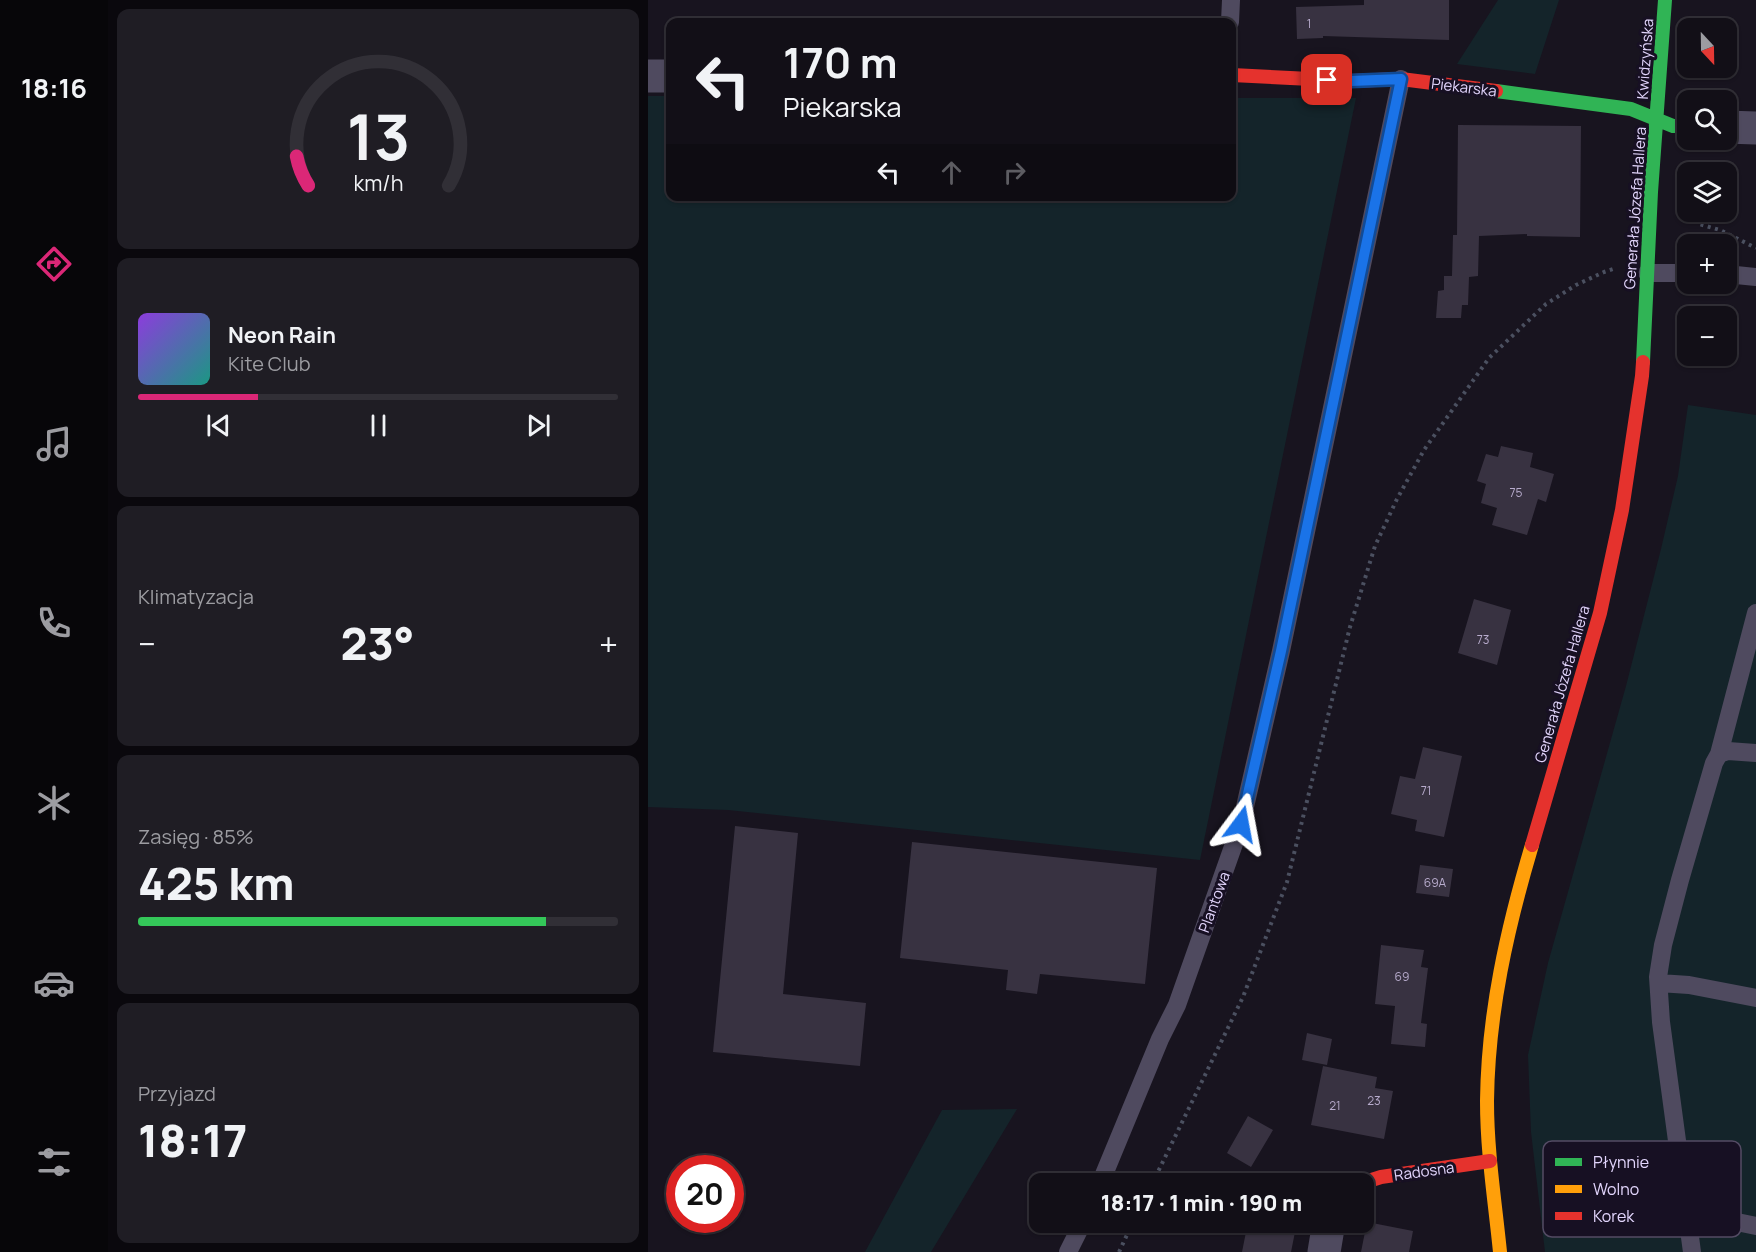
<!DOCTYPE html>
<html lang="pl">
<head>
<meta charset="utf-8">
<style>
  body { margin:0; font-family:Manrope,sans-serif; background:#1f1d24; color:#f1f3f6; height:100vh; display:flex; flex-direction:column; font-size:22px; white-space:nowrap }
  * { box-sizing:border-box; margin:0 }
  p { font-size:20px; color:#9c9ca1 }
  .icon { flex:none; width:33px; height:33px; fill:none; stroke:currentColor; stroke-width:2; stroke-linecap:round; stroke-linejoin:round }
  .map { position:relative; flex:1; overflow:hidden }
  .drawer { display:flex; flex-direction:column; gap:9px; padding:9px; background:#0a080d; width:540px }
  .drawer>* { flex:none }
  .hud { position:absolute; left:18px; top:18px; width:570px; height:183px; border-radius:12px; box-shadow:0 2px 4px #0004,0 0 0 2px #312f36; background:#120f17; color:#f1f3f6; overflow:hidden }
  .needle { width:39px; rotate:158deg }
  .buttons { position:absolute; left:1029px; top:18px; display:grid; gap:12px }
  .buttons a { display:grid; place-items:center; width:60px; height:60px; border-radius:12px; background:#120f17; box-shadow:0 2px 4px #0004,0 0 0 2px #312f36; font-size:30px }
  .speed { position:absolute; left:18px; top:1155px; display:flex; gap:12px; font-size:30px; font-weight:700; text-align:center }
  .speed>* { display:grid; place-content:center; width:78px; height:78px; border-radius:50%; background:#120f17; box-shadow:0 2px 4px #0004,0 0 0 2px #312f36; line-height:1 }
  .speed .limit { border:9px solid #d22; background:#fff; color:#111 }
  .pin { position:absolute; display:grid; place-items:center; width:51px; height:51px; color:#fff; margin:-26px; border-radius:12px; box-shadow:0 3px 9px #0006 }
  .me { position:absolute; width:66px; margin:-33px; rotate:13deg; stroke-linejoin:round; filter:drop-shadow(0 0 4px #0008) }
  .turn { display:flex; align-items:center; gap:21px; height:126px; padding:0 18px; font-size:27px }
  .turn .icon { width:78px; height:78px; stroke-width:2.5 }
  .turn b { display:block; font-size:42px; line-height:51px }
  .lanes { display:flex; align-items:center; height:57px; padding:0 18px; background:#0003; justify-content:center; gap:30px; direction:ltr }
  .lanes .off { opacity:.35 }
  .big { font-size:45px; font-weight:800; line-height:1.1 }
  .drawer .card { flex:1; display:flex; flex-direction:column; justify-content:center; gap:9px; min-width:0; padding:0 21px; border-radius:12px; background:#1f1d24 }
  .drawer .dial { align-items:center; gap:0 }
  .dial svg { height:156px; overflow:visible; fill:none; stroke:#312f36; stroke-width:7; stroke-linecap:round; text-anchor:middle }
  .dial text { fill:#f1f3f6; stroke:none }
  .song { display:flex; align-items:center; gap:18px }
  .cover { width:72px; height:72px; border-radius:9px; background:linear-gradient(135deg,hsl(270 70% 55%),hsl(170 70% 35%)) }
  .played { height:6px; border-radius:3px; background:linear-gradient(90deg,#db2777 25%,#312f36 25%) }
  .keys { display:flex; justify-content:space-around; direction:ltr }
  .heat { display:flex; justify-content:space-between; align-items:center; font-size:33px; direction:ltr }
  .charge { height:9px; border-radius:4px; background:linear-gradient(90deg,#34c759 85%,#312f36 0) }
  .trip { position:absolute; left:381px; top:1173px; width:345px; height:60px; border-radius:12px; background:#120f17; box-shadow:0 2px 4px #0004,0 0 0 2px #312f36; font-weight:800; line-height:60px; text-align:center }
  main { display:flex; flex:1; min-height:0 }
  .tab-bar { display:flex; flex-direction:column; width:108px; justify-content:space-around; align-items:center; background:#070609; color:#9c9ca1 }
  .tab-bar .icon { width:42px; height:42px }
  .tab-bar .current { color:#db2777 }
  .tab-bar b { font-size:27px; color:#f1f3f6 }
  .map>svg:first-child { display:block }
  .green { fill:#14242a }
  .building { fill:#383241 }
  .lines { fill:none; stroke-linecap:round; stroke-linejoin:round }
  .path { stroke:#4b5060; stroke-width:4; stroke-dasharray:3 4.5; stroke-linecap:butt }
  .lane { stroke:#4f4a5f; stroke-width:18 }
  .street { stroke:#4f4a5f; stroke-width:33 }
  .fast { stroke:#30b455; stroke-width:14 }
  .slow { stroke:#ff9f0a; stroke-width:14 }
  .jam { stroke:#e5322d; stroke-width:14 }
  .route-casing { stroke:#114b97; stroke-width:15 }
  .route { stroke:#1a73e8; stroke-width:10 }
  .labels { text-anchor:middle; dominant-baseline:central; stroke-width:6; stroke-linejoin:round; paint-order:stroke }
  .number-label { font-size:12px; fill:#b8accd }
  .street-label { font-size:15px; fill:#e2d5fc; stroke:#171023 }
  .key { fill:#171023; stroke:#544b64; stroke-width:1.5 }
  .key-label { font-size:16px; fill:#e2d5fc }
</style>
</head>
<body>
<main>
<nav class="tab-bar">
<b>18:16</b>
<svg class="icon current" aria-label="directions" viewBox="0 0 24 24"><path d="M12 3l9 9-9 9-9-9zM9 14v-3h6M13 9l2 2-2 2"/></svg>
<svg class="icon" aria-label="music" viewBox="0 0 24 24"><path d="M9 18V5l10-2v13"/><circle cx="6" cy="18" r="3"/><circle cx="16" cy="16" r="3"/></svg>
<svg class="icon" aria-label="phone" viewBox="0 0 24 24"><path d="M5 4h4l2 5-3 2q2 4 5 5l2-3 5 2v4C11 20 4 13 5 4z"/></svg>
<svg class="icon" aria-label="climate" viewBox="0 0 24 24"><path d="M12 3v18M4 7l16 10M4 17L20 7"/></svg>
<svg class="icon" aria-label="car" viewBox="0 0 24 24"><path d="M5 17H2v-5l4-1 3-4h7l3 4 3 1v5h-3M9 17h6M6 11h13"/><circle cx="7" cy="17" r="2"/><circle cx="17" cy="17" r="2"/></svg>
<svg class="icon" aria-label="filters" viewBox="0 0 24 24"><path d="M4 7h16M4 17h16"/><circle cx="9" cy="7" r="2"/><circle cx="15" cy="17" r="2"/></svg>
</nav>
<section class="drawer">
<div class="card dial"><svg viewBox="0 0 100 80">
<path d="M14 69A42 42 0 1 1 86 69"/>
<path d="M14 69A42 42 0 0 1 8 54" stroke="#db2777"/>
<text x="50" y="56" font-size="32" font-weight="700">13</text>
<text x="50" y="72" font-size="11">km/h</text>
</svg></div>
<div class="card">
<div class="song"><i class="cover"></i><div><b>Neon Rain</b><p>Kite Club</p></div></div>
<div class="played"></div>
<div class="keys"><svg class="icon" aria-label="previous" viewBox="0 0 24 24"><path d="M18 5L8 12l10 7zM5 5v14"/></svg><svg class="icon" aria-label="pause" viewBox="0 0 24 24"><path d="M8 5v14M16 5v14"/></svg><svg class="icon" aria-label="next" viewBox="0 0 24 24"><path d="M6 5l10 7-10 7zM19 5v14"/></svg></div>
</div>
<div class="card"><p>Klimatyzacja</p>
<div class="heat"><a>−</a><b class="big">23°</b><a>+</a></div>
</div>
<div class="card"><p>Zasięg · 85%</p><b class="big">425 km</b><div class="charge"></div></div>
<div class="card"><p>Przyjazd</p><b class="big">18:17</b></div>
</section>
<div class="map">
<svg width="1108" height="1252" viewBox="0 0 1108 1252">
  <rect width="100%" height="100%" fill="#18141f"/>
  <path class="green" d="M850,0H911L887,74L809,64Z
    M0,96H22V196H584V98H708L552,860L80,810L0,807Z
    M1040,405L1108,415V1252H897L883,1132L880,1055L900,963L978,686L1013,549L1030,476Z
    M369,1109L283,1252H217L294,1110Z"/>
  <path class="building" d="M716,0H801V40L675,36V38L649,39L648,7L716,5Z
    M810,125L933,126L932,237L879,236V234L831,236L830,276L821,277L820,305H814L813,318H788L790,291L796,290V276H804L805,235H809Z
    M853,446L885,453L882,467L906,474L898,502L890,499L879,535L844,525L849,508L833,503L838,484L829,481L838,454L850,457Z
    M826,599L863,610L849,665L810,653Z
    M775,747L814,756L796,837L767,831L769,820L743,814L752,776L767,779Z
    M87,826L150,833L135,994L218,1003L212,1066L65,1052Z
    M264,842L509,868L497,984L392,974L389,994L358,990L360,970L252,958Z
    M772,865L805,869L801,897L768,893Z
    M733,945L776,950L773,967L780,968L773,1023L779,1024L777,1047L743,1044L747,1006L727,1004Z
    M659,1033L684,1039L679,1065L654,1060Z
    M675,1066L729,1077L727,1088L745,1091L736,1139L663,1125Z
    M600,1116L625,1130L603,1167L579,1153Z
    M600,1222H649L643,1252H594Z
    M719,1222L765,1231L761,1252H713Z"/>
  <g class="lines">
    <path class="path" d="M1045,212L1051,224L1072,230L1108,248
      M504,1184L595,997L639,882L702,627L727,546L749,499L776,450L841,358L898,304L928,285L956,272L968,268
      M471,1252L485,1222"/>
    <path class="lane" d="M582,22L583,0
      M999,273H1040
      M1078,274L1108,277
      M1071,754L1108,613
      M1011,983L1041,985L1108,998
      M452,1184L512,1039L529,1005L593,824L633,651L753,79
      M1039,1216L1055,1215L1108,1226
      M420,1252L435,1222
      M1044,1252L1013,1022L1010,977L1015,945L1032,880L1066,763L1071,754L1080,751L1108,753"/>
    <path class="street" d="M0,76H22
      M1078,127L1108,128
      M676,1252L681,1222"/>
    <path class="fast" d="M848,91L983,109L1025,126H1040
      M995,362L1003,192L1017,0"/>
    <path class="slow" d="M852,1252C847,1202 839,1152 839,1101C840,1013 859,929 884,845"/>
    <path class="jam" d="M584,75L703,81L753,79L848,91
      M884,845L952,613L974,510L994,376L995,362
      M711,1184L733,1177L842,1161"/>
  </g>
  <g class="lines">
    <defs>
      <path id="route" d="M593,824L633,651L753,79L703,81L679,80"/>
    </defs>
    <use href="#route" class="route-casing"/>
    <use href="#route" class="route"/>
  </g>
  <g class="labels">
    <g class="number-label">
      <text x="661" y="23">1</text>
      <text x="868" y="492">75</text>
      <text x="835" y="639">73</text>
      <text x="778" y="790">71</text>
      <text x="787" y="882">69A</text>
      <text x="754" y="976">69</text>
      <text x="726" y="1100">23</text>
      <text x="687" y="1105">21</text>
    </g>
    <g class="street-label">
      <text transform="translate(997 59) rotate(-86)">Kwidzyńska</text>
      <text transform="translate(816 87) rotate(7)">Piekarska</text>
      <text transform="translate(987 208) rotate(-86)">Generała Józefa Hallera</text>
      <text transform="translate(914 684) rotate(-74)">Generała Józefa Hallera</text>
      <text transform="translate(566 902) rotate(-70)">Plantowa</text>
      <text transform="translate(776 1171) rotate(-8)">Radosna</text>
    </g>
  </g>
  <rect x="895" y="1141" width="198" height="96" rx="9" class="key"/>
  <rect x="907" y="1158" width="27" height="8" fill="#30b455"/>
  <rect x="907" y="1185" width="27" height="8" fill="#ff9f0a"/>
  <rect x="907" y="1212" width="27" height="8" fill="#e5322d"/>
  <g class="key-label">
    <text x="945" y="1168">Płynnie</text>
    <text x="945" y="1195">Wolno</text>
    <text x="945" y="1222">Korek</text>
  </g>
</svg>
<div class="buttons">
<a><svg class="needle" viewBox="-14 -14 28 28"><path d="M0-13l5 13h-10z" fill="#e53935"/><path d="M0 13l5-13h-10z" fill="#9c9ca1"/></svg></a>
<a><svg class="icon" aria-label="search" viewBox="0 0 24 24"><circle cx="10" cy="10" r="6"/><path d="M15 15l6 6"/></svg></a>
<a><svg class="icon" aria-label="layers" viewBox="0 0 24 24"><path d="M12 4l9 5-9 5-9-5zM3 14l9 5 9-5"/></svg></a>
<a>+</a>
<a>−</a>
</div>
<div class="speed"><div class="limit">20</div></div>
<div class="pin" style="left:679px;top:80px;background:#d93025"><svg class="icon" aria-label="arrive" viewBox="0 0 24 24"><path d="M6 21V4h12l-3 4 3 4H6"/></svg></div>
<svg class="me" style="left:593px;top:824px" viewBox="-20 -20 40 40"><path d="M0-17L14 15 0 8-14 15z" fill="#1a73e8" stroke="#fff" stroke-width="4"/></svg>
<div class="trip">18:17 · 1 min · 190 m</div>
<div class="hud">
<div class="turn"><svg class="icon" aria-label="left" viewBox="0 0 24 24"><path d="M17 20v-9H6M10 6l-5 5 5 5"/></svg><div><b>170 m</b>Piekarska</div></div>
<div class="lanes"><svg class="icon" aria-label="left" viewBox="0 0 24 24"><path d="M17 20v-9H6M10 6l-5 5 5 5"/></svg><svg class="icon off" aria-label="ahead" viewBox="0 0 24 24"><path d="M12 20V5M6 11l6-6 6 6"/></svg><svg class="icon off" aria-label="right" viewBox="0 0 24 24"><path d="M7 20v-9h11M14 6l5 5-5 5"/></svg></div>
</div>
</div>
</main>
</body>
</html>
